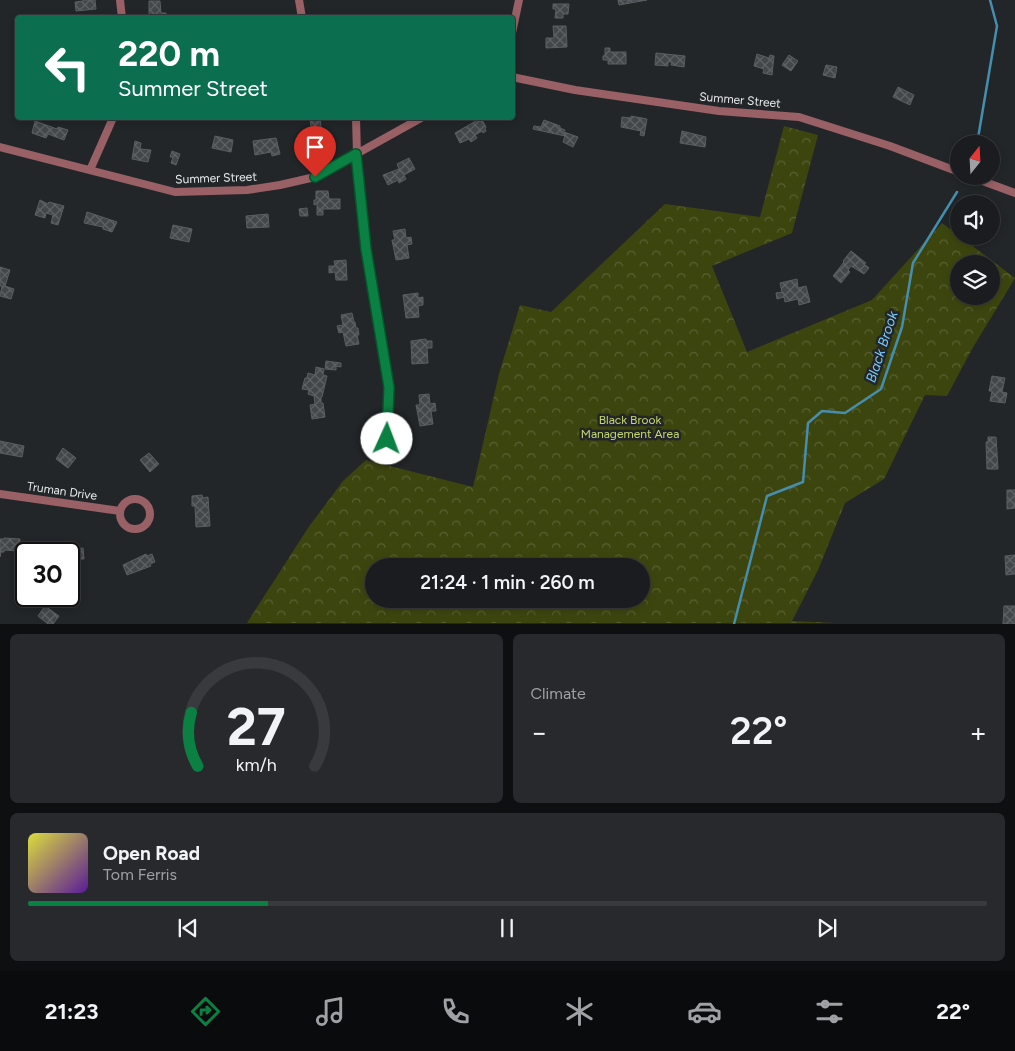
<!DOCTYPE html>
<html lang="en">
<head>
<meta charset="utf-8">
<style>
  body { margin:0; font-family:Figtree,sans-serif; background:#27292c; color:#f1f3f6; height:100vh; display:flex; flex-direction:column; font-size:19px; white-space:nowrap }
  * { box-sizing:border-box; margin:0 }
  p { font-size:16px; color:#9fa1a4 }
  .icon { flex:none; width:28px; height:28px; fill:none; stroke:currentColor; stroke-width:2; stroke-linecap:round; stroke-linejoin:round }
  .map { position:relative; height:624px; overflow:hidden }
  .sheet { display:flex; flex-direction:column; gap:10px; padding:10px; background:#0e0f11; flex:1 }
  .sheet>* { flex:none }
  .hud { position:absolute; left:15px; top:15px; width:500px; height:105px; border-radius:5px; box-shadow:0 2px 8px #0003,0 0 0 1px #383a3d; background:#0b6e4f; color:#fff; overflow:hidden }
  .needle { width:32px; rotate:18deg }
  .tools { position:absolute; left:950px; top:135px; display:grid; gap:10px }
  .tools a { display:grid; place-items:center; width:50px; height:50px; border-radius:50%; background:#1a1c1f; box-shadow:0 2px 8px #0003,0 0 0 1px #383a3d; font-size:25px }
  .speed { position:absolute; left:15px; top:542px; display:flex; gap:10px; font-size:25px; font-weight:700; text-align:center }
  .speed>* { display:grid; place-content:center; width:65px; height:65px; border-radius:50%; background:#1a1c1f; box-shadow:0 2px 8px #0003,0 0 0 1px #383a3d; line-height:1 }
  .speed .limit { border:2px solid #111; border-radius:8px; background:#fff; color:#111 }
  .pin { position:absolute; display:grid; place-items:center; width:42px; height:42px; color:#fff; margin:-51px -21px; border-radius:50% 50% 50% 0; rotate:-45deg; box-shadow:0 0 5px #0007 }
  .pin .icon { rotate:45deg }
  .me { position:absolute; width:55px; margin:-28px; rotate:2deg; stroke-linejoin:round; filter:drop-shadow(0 0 4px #0008) }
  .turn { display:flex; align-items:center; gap:18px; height:105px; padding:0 20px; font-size:22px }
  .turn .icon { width:65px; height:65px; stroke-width:2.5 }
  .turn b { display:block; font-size:35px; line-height:42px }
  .big { font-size:38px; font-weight:600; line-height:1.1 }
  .sheet .card { flex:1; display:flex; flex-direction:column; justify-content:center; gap:8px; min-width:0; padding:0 18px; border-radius:8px; background:#27292c }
  .sheet .dial { align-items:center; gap:0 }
  .dial svg { height:130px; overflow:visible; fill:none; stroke:#383a3d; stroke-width:7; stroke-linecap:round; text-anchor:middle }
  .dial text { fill:#f1f3f6; stroke:none }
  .song { display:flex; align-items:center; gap:15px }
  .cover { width:60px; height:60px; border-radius:8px; background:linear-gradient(135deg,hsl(60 70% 55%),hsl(270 70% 35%)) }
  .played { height:5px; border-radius:2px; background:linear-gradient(90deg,#0b8043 25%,#383a3d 25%) }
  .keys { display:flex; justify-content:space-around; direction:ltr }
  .heat { display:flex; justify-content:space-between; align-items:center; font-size:28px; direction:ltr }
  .sheet .tiles { flex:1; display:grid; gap:10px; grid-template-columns:1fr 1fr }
  .card:last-child { grid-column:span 2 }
  .trip { position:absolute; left:365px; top:558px; width:285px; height:50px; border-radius:25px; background:#1a1c1f; box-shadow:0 2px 8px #0003,0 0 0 1px #383a3d; font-weight:600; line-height:50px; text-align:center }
  .dock { display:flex; height:80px; justify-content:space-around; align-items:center; background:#0a0b0c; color:#9fa1a4 }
  .dock .icon { width:35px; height:35px }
  .dock .current { color:#0b8043 }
  .dock b { font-size:22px; color:#f1f3f6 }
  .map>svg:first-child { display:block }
  .forest { fill:url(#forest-crowns); fill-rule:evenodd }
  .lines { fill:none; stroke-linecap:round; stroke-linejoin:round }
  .stream { stroke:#458eae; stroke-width:2.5 }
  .building { fill:url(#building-cross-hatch); stroke:#5a5e62 }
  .minor { stroke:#996065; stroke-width:8 }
  .route-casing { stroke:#07532c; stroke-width:12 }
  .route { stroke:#0b8043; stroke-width:9 }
  .labels { text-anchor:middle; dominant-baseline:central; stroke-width:5; stroke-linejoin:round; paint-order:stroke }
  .street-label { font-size:12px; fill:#e7eaec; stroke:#222629 }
  .park-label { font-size:12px; fill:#c5d96b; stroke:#222629 }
  .water-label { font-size:14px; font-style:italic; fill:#78cbfe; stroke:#222629 }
</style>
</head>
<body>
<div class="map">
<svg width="1015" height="624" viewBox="0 0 1015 624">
  <defs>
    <pattern id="forest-crowns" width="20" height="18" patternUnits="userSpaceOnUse" patternTransform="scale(1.25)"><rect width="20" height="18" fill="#3d450f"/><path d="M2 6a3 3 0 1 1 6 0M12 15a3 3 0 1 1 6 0" fill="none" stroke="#596032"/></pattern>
    <pattern id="building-cross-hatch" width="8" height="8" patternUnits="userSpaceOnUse" patternTransform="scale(1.25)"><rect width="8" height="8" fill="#43474a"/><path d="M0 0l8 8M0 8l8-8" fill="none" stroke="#5e6264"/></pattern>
  </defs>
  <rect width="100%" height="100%" fill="#222629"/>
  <path class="forest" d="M784,126L818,135L792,233L712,266L747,352L872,300L942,223L1015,278L972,349L947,396L925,395L884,479L845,503L818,570L792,621L836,623H247L308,528L343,481L366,460L473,487L499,374L520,305L551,312L665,204L760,217ZM959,264H991V296H959ZM374,566H641V599H374Z"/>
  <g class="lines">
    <path class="stream" d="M977,144L997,26L990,0
      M734,624L767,496L803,482L808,423L822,411L845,413L881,389L902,327L913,263L957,192"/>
  </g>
  <path class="building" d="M83,0H95L96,9L76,11L75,2L83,1Z
    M618,0H647L619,5Z
    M149,1H160L161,13H166V18H149Z
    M553,4H569L568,14H563V18H555L556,9H553Z
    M553,26H566L567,47L546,48V38H554Z
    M605,48H610V52H626V64H608V60H603V56L605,55Z
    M656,53L685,56L684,67L671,65L672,62H668V66L655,65Z
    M757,54L769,58L770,55L774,56L772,75L763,73L764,69L754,66Z
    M789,55L798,61L791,71L782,65Z
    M826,65L837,67L835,78L823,75Z
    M898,87L914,95L910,105L893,97Z
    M631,116L647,119L644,136L640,135L641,131L621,127L622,117L631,118Z
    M310,118L320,119L322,134L312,135Z
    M481,118L486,127L485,129L486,131L483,133L482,131L475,135L477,138L471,142L469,139L460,143L455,133Z
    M544,120L560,126V128L565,130L564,132L578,137L573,147L563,142L565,136L533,129L534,126L541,127Z
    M35,121L57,129L58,127L68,130L64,140L48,134L46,138L32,133Z
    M682,131L706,137L705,147L680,143Z
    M215,136L233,140L231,152L212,148Z
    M276,138L280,154L272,156L271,152L255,155L253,141Z
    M135,141L141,143L140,149L151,150L148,162L132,159Z
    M172,151L180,154L176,165L171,163L173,157H170Z
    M409,158L415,169L404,175L406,179L399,183L398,180L388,185L383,175L399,169L397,164Z
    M316,191H328L329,199H340V209H323V215H317V204L314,205V200H316Z
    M40,200L48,204L49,202L64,206L58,225L51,223L53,215L46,213L45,218L35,215Z
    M307,208L308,216H300L299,209Z
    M87,212L117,222L112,232L103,229V227L84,223Z
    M268,214L269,227L247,228L246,216Z
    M173,225L192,229L189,242L170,238Z
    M405,229L406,238L411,237L412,244L407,245L409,258L396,260L392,240H395L393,231Z
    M851,251L866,263L864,264L869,268L864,274L851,266L848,270L850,272L841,283L833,276L844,262L843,261Z
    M346,260L347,280H336L335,272L329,273V266H335L334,261Z
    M0,267L10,270L5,286L14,289L11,299L0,296L2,286H0Z
    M797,279L798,288L806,286L810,302L799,305L798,299L785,302L784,297L777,299L776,293L782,292L780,283Z
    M418,293V298L423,297V305L418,306L419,317L406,318L403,295Z
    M352,313L354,322H355L356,328H358L359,335H357L359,344L346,346L343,332L339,333L337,326L343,325L341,315Z
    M426,339V341H432V348H427L428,363L412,364L411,341Z
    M326,361L341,363V367L336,366V370L325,369Z
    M316,367L324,369L323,375L327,376L322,397H321V403H323L325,417L312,419L310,405L315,404L314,396L308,394L309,390L302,389L305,378H307L308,373L315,375Z
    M992,376L1005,378L1002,392L1007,393L1005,403L990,401L992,391H989Z
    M429,394L430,404L435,403L436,411H431L433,424L420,426L416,405H420L419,395Z
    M988,437H996L998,469H987L986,442H988Z
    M0,441L24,446L22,457L0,453Z
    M63,448L76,458L68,468L56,459Z
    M149,453L159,464L150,472L140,460Z
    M1007,490H1015V508L1007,509Z
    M202,495L203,498L208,497L210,526L196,527L195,506H192V496Z
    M4,538L20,539L19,551L4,550V552H1L0,557V539H4Z
    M83,548L84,559H78L79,561L69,563V554H62L61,551Z
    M146,554L147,556L152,554L155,562L150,564L151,566L127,575L123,565Z
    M1015,555V574L1006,575L1005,556Z
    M45,606L59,616L53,624H48L38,616Z
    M1004,606H1015V624H1003Z"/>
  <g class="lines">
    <path class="minor" d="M120,0L122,18
      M299,0L302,18
      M512,33L519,0
      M512,77L575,90L719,111L799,117L890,146L959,172
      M356,118L357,154L366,249L389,387L387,439
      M0,147L175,192L247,190L280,185L315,177L421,118
      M90,170L113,118
      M969,176L1015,193
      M0,494L120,511
      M120 514a15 15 0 1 1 30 0a15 15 0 1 1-30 0Z"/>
  </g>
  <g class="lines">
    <defs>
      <path id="route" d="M315,177L356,154L366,249L389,387L387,439"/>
    </defs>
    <use href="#route" class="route-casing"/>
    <use href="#route" class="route"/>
  </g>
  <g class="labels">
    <g class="street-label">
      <text transform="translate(740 100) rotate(5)">Summer Street</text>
      <text transform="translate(216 178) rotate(-2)">Summer Street</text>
      <text transform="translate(62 491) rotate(8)">Truman Drive</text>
    </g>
    <g class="park-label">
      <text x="630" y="420">Black Brook<tspan x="630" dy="14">Management Area</tspan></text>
    </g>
    <g class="water-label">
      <text transform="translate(882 347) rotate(-72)">Black Brook</text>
    </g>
  </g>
</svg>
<div class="tools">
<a><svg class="needle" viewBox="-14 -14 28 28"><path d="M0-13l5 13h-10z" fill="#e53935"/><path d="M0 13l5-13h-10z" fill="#9fa1a4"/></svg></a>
<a><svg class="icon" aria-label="sound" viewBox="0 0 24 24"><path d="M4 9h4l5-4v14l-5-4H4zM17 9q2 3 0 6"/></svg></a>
<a><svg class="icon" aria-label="layers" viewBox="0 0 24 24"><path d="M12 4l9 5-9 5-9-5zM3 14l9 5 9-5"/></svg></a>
</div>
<div class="speed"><div class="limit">30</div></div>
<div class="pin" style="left:315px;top:177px;background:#d93025"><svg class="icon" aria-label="arrive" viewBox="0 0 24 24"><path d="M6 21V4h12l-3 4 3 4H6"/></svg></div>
<svg class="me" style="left:387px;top:439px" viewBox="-20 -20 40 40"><circle r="19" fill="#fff"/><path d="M0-13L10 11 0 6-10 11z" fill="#0b8043"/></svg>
<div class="trip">21:24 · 1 min · 260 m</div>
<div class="hud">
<div class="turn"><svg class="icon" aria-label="left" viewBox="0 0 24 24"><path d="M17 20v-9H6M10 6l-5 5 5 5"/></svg><div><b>220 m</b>Summer Street</div></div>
</div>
</div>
<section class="sheet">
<div class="tiles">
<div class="card dial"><svg viewBox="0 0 100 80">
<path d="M14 69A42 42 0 1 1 86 69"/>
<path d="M14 69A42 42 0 0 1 10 36" stroke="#0b8043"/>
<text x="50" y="56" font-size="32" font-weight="700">27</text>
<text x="50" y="72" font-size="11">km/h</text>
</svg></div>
<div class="card"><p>Climate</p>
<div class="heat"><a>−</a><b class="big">22°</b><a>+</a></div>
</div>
<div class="card">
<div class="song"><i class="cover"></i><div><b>Open Road</b><p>Tom Ferris</p></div></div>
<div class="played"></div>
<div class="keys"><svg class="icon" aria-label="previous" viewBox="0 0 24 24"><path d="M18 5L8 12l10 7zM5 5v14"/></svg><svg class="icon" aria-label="pause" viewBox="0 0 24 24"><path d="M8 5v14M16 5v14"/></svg><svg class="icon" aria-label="next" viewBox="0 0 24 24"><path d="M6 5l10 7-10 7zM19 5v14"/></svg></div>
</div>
</div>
</section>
<nav class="dock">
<b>21:23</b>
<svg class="icon current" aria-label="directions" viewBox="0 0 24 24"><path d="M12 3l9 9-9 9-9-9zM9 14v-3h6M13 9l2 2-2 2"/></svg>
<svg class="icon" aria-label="music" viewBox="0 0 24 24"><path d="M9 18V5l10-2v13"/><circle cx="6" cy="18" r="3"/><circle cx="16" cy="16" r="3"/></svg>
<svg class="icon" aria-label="phone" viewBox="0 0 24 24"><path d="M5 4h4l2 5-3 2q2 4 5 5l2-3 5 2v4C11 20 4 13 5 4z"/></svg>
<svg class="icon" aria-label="climate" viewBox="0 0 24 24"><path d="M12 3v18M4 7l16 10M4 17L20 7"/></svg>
<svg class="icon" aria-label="car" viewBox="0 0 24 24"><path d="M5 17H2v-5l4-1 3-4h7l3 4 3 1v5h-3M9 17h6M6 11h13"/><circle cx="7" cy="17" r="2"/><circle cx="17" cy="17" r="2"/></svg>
<svg class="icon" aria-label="filters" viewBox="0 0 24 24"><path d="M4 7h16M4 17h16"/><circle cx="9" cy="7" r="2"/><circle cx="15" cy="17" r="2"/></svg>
<b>22°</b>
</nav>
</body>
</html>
